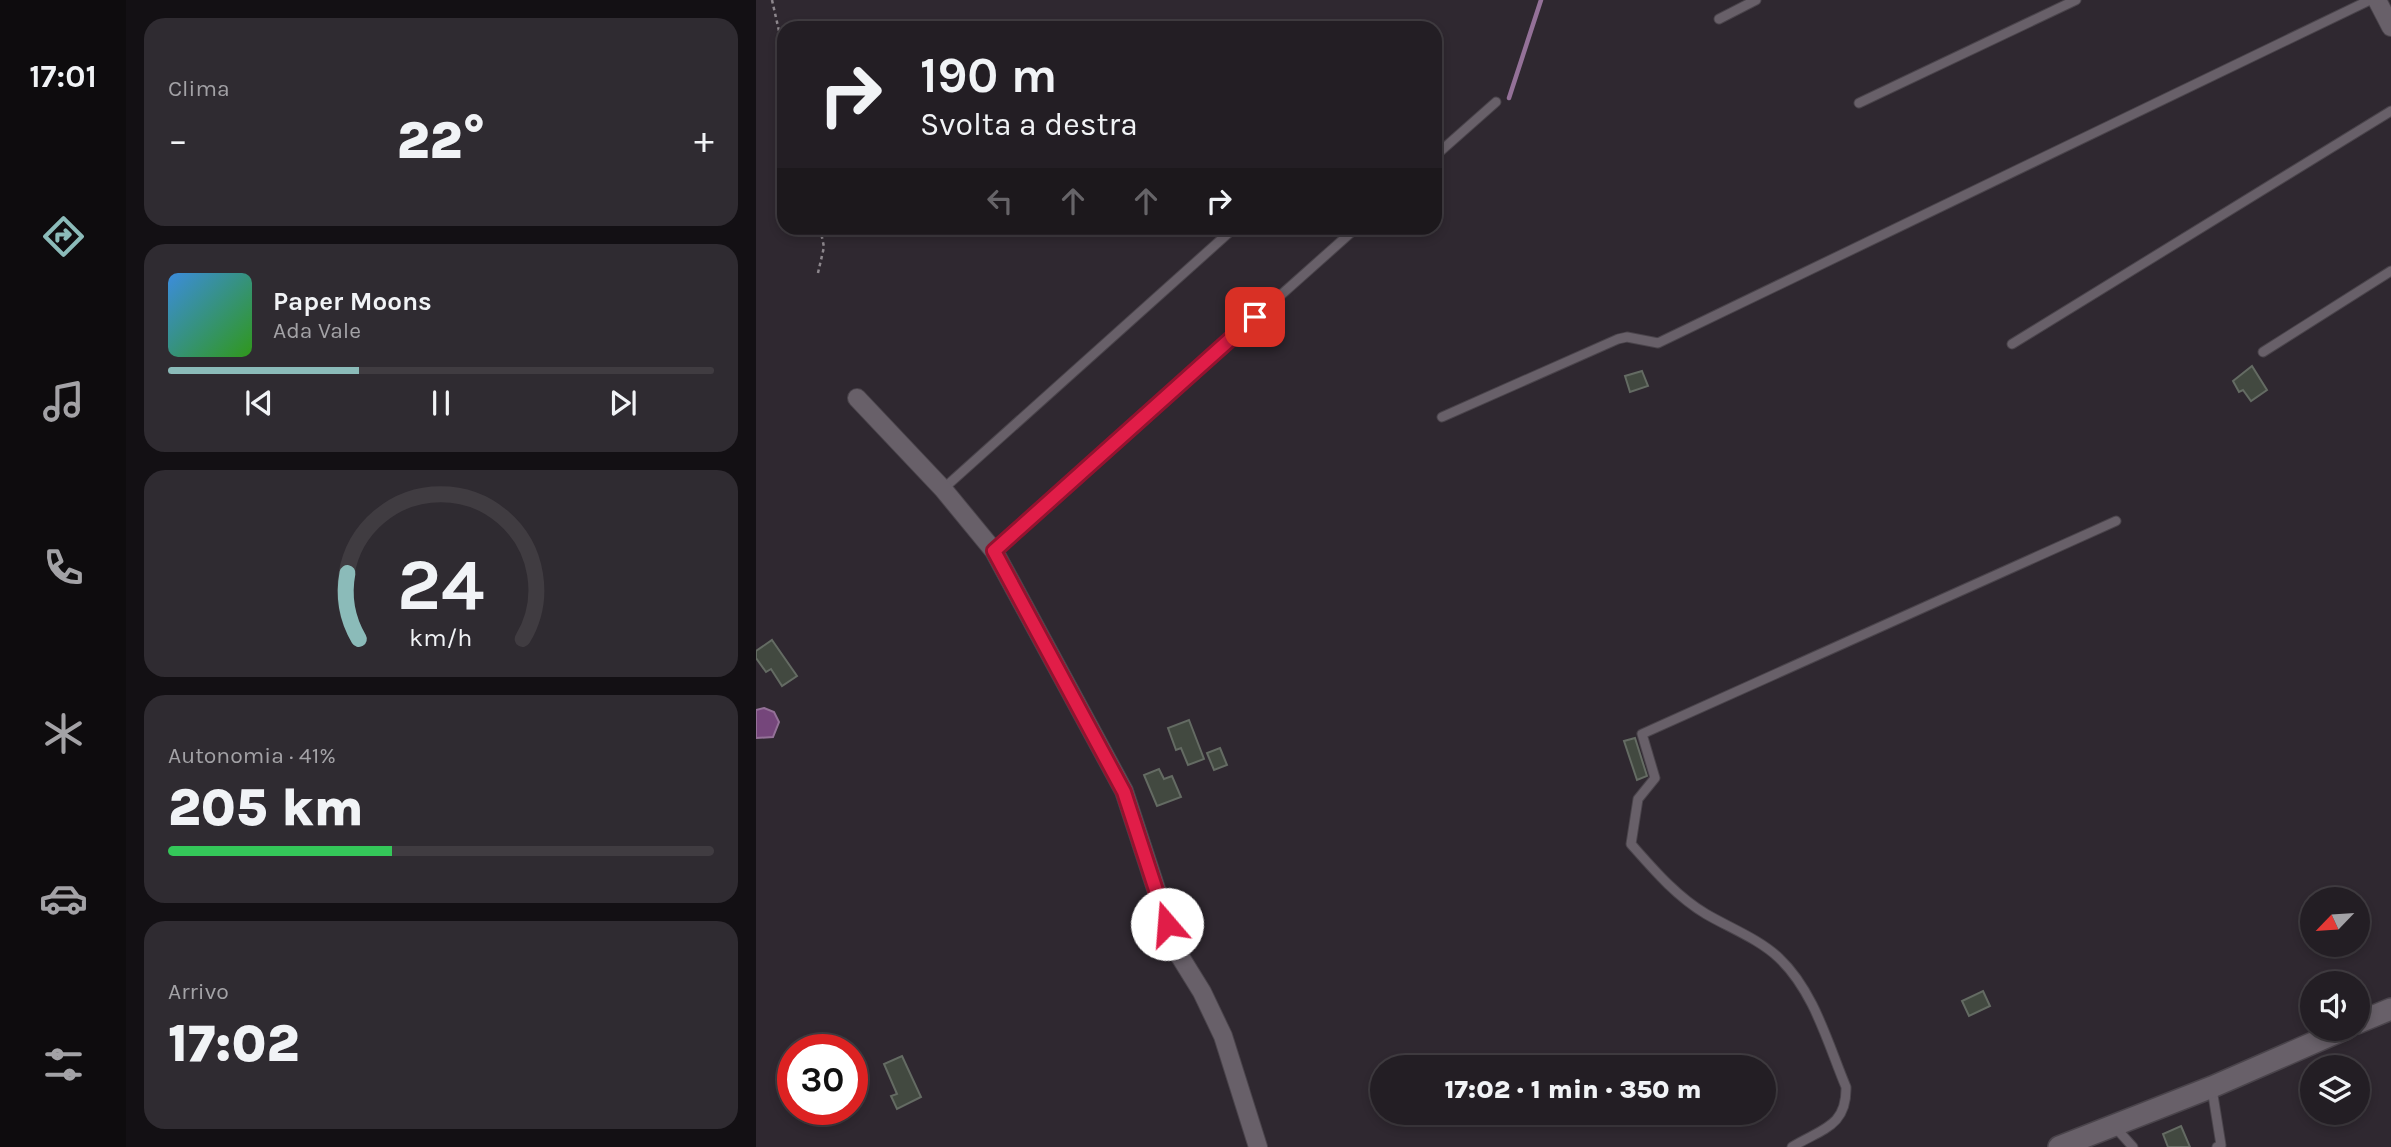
<!DOCTYPE html>
<html lang="it">
<head>
<meta charset="utf-8">
<style>
  body { margin:0; font-family:Karla,sans-serif; background:#2f2b31; color:#f1f3f6; height:100vh; display:flex; flex-direction:column; font-size:26px; white-space:nowrap }
  * { box-sizing:border-box; margin:0 }
  p { font-size:23px; color:#a3a2a6 }
  .icon { flex:none; width:38px; height:38px; fill:none; stroke:currentColor; stroke-width:2; stroke-linecap:round; stroke-linejoin:round }
  .map { position:relative; flex:1; overflow:hidden }
  .drawer { display:flex; flex-direction:column; gap:18px; padding:18px; background:#131014; width:630px }
  .drawer>* { flex:none }
  .banner { position:absolute; left:21px; top:21px; width:665px; height:214px; border-radius:21px; box-shadow:0 4px 10px #0003,0 0 0 2px #403c41; background:#231e24; color:#f1f3f6; overflow:hidden }
  .needle { width:46px; rotate:245deg }
  .tools { position:absolute; left:1544px; top:887px; display:grid; gap:14px }
  .tools a { display:grid; place-items:center; width:70px; height:70px; border-radius:50%; background:#231e24; box-shadow:0 4px 10px #0003,0 0 0 2px #403c41; font-size:35px }
  .speed { position:absolute; left:21px; top:1034px; display:flex; gap:14px; font-size:35px; font-weight:700; text-align:center }
  .speed>* { display:grid; place-content:center; width:91px; height:91px; border-radius:50%; background:#231e24; box-shadow:0 4px 10px #0003,0 0 0 2px #403c41; line-height:1 }
  .speed .limit { border:10px solid #d22; background:#fff; color:#111 }
  .pin { position:absolute; display:grid; place-items:center; width:60px; height:60px; color:#fff; margin:-30px; border-radius:14px; box-shadow:0 4px 10px #0006 }
  .me { position:absolute; width:77px; margin:-38px; rotate:342deg; stroke-linejoin:round; filter:drop-shadow(0 0 5px #0008) }
  .turn { display:flex; align-items:center; gap:24px; height:147px; padding:0 28px; font-size:32px }
  .turn .icon { width:91px; height:91px; stroke-width:2.5 }
  .turn b { display:block; font-size:49px; line-height:60px }
  .lanes { display:flex; align-items:center; height:66px; padding:0 28px; background:#0003; justify-content:center; gap:35px; direction:ltr }
  .lanes .off { opacity:.35 }
  .big { font-size:52px; font-weight:800; line-height:1.1 }
  .drawer .widget { flex:1; display:flex; flex-direction:column; justify-content:center; gap:10px; min-width:0; padding:0 24px; border-radius:21px; background:#2f2b31 }
  .drawer .dial { align-items:center; gap:0 }
  .dial svg { height:182px; overflow:visible; fill:none; stroke:#403c41; stroke-width:7; stroke-linecap:round; text-anchor:middle }
  .dial text { fill:#f1f3f6; stroke:none }
  .song { display:flex; align-items:center; gap:21px }
  .cover { width:84px; height:84px; border-radius:10px; background:linear-gradient(135deg,hsl(210 70% 55%),hsl(110 70% 35%)) }
  .played { height:7px; border-radius:4px; background:linear-gradient(90deg,#8bbbb9 35%,#403c41 35%) }
  .keys { display:flex; justify-content:space-around; direction:ltr }
  .heat { display:flex; justify-content:space-between; align-items:center; font-size:38px; direction:ltr }
  .charge { height:10px; border-radius:5px; background:linear-gradient(90deg,#34c759 41%,#403c41 0) }
  .trip { position:absolute; left:614px; top:1055px; width:406px; height:70px; border-radius:35px; background:#231e24; box-shadow:0 4px 10px #0003,0 0 0 2px #403c41; font-weight:800; line-height:70px; text-align:center }
  main { display:flex; flex:1; min-height:0 }
  .menu { display:flex; flex-direction:column; width:126px; justify-content:space-around; align-items:center; background:#0e0c0e; color:#a3a2a6 }
  .menu .icon { width:49px; height:49px }
  .menu .selected { color:#8bbbb9 }
  .menu b { font-size:32px; color:#f1f3f6 }
  .map>svg:first-child { display:block }
  .water { fill:#75467b; stroke:#947198; stroke-width:2 }
  .lines { fill:none; stroke-linecap:round; stroke-linejoin:round }
  .stream { stroke:#947198; stroke-width:4.5 }
  .building { fill:#424940; stroke:#646b63; stroke-width:2 }
  .lane-casing { stroke:#4a444b; stroke-width:11 }
  .street-casing { stroke:#4a444b; stroke-width:20 }
  .secondary-casing { stroke:#4a444b; stroke-width:24 }
  .path { stroke:#8d878d; stroke-width:2.5; stroke-dasharray:3.5 3.5; stroke-linecap:butt }
  .lane { stroke:#686069; stroke-width:9 }
  .street { stroke:#686069; stroke-width:18 }
  .secondary { stroke:#686069; stroke-width:21 }
  .route-casing { stroke:#92132f; stroke-width:18 }
  .route { stroke:#e11d48; stroke-width:12 }
</style>
</head>
<body>
<main>
<nav class="menu">
<b>17:01</b>
<svg class="icon selected" aria-label="directions" viewBox="0 0 24 24"><path d="M12 3l9 9-9 9-9-9zM9 14v-3h6M13 9l2 2-2 2"/></svg>
<svg class="icon" aria-label="music" viewBox="0 0 24 24"><path d="M9 18V5l10-2v13"/><circle cx="6" cy="18" r="3"/><circle cx="16" cy="16" r="3"/></svg>
<svg class="icon" aria-label="phone" viewBox="0 0 24 24"><path d="M5 4h4l2 5-3 2q2 4 5 5l2-3 5 2v4C11 20 4 13 5 4z"/></svg>
<svg class="icon" aria-label="climate" viewBox="0 0 24 24"><path d="M12 3v18M4 7l16 10M4 17L20 7"/></svg>
<svg class="icon" aria-label="car" viewBox="0 0 24 24"><path d="M5 17H2v-5l4-1 3-4h7l3 4 3 1v5h-3M9 17h6M6 11h13"/><circle cx="7" cy="17" r="2"/><circle cx="17" cy="17" r="2"/></svg>
<svg class="icon" aria-label="filters" viewBox="0 0 24 24"><path d="M4 7h16M4 17h16"/><circle cx="9" cy="7" r="2"/><circle cx="15" cy="17" r="2"/></svg>
</nav>
<section class="drawer">
<div class="widget"><p>Clima</p>
<div class="heat"><a>−</a><b class="big">22°</b><a>+</a></div>
</div>
<div class="widget">
<div class="song"><i class="cover"></i><div><b>Paper Moons</b><p>Ada Vale</p></div></div>
<div class="played"></div>
<div class="keys"><svg class="icon" aria-label="previous" viewBox="0 0 24 24"><path d="M18 5L8 12l10 7zM5 5v14"/></svg><svg class="icon" aria-label="pause" viewBox="0 0 24 24"><path d="M8 5v14M16 5v14"/></svg><svg class="icon" aria-label="next" viewBox="0 0 24 24"><path d="M6 5l10 7-10 7zM19 5v14"/></svg></div>
</div>
<div class="widget dial"><svg viewBox="0 0 100 80">
<path d="M14 69A42 42 0 1 1 86 69"/>
<path d="M14 69A42 42 0 0 1 9 40" stroke="#8bbbb9"/>
<text x="50" y="56" font-size="32" font-weight="700">24</text>
<text x="50" y="72" font-size="11">km/h</text>
</svg></div>
<div class="widget"><p>Autonomia · 41%</p><b class="big">205 km</b><div class="charge"></div></div>
<div class="widget"><p>Arrivo</p><b class="big">17:02</b></div>
</section>
<div class="map">
<svg width="1635" height="1147" viewBox="0 0 1635 1147">
  <rect width="100%" height="100%" fill="#2f2830"/>
  <path class="water" d="M8,708L18,712L23,722L17,737L0,738V710Z"/>
  <g class="lines">
    <path class="stream" d="M753,98L785,0"/>
  </g>
  <path class="building" d="M1496,366L1511,390L1495,401L1487,390L1483,392L1477,381Z
    M886,371L892,386L874,392L869,376Z
    M16,640L41,676L26,686L15,669L10,672L0,658V651Z
    M433,720L448,759L432,765L425,748L420,750L412,728Z
    M879,738L891,776L881,780L868,741Z
    M464,748L471,765L458,770L451,753Z
    M403,769L408,779L416,776L425,797L401,806L388,775Z
    M1227,991L1234,1006L1213,1016L1206,1001Z
    M146,1056L165,1097L141,1109L135,1096L141,1094L128,1064Z
    M1425,1126L1434,1147H1412L1407,1134Z"/>
  <g class="lines">
    <defs>
      <path id="lane" d="M963,19L1000,0
        M1103,103L1320,0
        M679,156L740,102
        M1256,344L1635,111
        M1507,352L1635,271
        M686,417L862,339L871,337L902,343L1614,0
        M187,489L478,228
        M238,551L600,228
        M1456,1089L1465,1145L1461,1147
        M1358,1126L1377,1147
        M1036,1147C1065,1129 1091,1127 1090,1087C1072,1044 1058,991 1023,958C1003,939 974,928 950,914C920,896 898,870 875,844L882,799L899,778L886,734L1360,521"/>
      <path id="street" d="M1621,0L1635,27
        M101,398L187,489L238,551L368,791L420,950L446,992L467,1036L502,1147"/>
      <path id="secondary" d="M1601,1023L1635,1009
        M1303,1147L1456,1087L1589,1029"/>
    </defs>
    <use href="#lane" class="lane-casing"/>
    <use href="#street" class="street-casing"/>
    <use href="#secondary" class="secondary-casing"/>
    <path class="path" d="M16,0L28,53
      M62,273L68,247L64,228"/>
    <use href="#lane" class="lane"/>
    <use href="#street" class="street"/>
    <use href="#secondary" class="secondary"/>
  </g>
  <g class="lines">
    <defs>
      <path id="route" d="M411,924L368,792L238,551L499,317"/>
    </defs>
    <use href="#route" class="route-casing"/>
    <use href="#route" class="route"/>
  </g>
</svg>
<div class="tools">
<a><svg class="needle" viewBox="-14 -14 28 28"><path d="M0-13l5 13h-10z" fill="#e53935"/><path d="M0 13l5-13h-10z" fill="#a3a2a6"/></svg></a>
<a><svg class="icon" aria-label="sound" viewBox="0 0 24 24"><path d="M4 9h4l5-4v14l-5-4H4zM17 9q2 3 0 6"/></svg></a>
<a><svg class="icon" aria-label="layers" viewBox="0 0 24 24"><path d="M12 4l9 5-9 5-9-5zM3 14l9 5 9-5"/></svg></a>
</div>
<div class="speed"><div class="limit">30</div></div>
<div class="pin" style="left:499px;top:317px;background:#d93025"><svg class="icon" aria-label="arrive" viewBox="0 0 24 24"><path d="M6 21V4h12l-3 4 3 4H6"/></svg></div>
<svg class="me" style="left:411px;top:924px" viewBox="-20 -20 40 40"><circle r="19" fill="#fff"/><path d="M0-13L10 11 0 6-10 11z" fill="#e11d48"/></svg>
<div class="trip">17:02 · 1 min · 350 m</div>
<div class="banner">
<div class="turn"><svg class="icon" aria-label="right" viewBox="0 0 24 24"><path d="M7 20v-9h11M14 6l5 5-5 5"/></svg><div><b>190 m</b>Svolta a destra</div></div>
<div class="lanes"><svg class="icon off" aria-label="left" viewBox="0 0 24 24"><path d="M17 20v-9H6M10 6l-5 5 5 5"/></svg><svg class="icon off" aria-label="ahead" viewBox="0 0 24 24"><path d="M12 20V5M6 11l6-6 6 6"/></svg><svg class="icon off" aria-label="ahead" viewBox="0 0 24 24"><path d="M12 20V5M6 11l6-6 6 6"/></svg><svg class="icon" aria-label="right" viewBox="0 0 24 24"><path d="M7 20v-9h11M14 6l5 5-5 5"/></svg></div>
</div>
</div>
</main>
</body>
</html>
